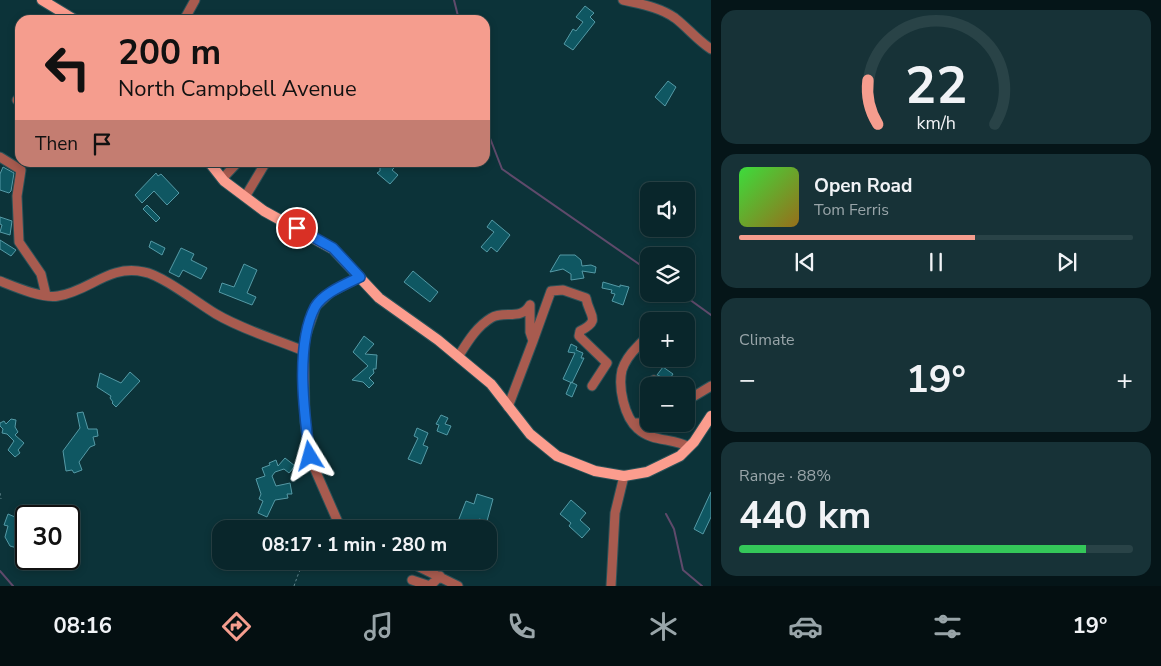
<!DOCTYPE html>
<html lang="en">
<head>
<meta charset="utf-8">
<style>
  body { margin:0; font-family:"Nunito Sans",sans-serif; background:#173237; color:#f1f3f6; height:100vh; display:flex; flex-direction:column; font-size:19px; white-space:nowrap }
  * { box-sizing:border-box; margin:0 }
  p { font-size:16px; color:#99a5a9 }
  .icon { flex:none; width:28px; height:28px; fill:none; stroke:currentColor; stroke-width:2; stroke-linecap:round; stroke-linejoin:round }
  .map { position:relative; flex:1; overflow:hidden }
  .panel { display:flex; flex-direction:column; gap:10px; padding:10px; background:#051518; width:450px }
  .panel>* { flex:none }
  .top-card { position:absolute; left:15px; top:15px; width:475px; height:152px; border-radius:15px; box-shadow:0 2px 8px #0003,0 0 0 1px #294347; background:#f59d8e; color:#111; overflow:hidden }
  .fabs { position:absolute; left:640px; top:182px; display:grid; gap:10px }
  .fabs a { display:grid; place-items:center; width:55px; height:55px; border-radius:10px; background:#09262b; box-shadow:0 2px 8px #0003,0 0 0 1px #294347; font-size:25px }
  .speed { position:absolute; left:15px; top:505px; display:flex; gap:10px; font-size:25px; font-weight:700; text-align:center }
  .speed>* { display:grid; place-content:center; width:65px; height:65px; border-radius:50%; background:#09262b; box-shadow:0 2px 8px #0003,0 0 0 1px #294347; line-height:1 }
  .speed .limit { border:2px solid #111; border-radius:8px; background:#fff; color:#111 }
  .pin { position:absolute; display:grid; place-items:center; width:42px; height:42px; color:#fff; margin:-21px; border:2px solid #fff; border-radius:50%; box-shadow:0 1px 5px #0007 }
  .me { position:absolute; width:55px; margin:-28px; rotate:352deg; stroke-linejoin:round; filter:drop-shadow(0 0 4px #0008) }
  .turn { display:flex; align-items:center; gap:18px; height:105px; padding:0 20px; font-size:22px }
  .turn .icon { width:65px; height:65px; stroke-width:2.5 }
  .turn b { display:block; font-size:35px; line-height:42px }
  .then { display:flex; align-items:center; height:48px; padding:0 20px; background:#0003; gap:10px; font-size:19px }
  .big { font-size:38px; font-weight:700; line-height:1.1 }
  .panel .tile { flex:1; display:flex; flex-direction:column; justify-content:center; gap:8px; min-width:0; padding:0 18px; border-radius:15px; background:#173237 }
  .panel .dial { align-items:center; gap:0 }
  .dial svg { height:130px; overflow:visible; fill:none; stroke:#294347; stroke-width:7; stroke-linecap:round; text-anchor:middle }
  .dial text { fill:#f1f3f6; stroke:none }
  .song { display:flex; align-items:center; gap:15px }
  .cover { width:60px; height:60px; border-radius:8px; background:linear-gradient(135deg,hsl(120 70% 55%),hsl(40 70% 35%)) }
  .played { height:5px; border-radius:2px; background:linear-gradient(90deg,#f59d8e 60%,#294347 60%) }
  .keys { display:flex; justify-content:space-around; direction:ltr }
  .heat { display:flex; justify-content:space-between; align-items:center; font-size:28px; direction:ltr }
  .charge { height:8px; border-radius:4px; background:linear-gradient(90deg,#34c759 88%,#294347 0) }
  .trip { position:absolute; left:212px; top:520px; width:285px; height:50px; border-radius:15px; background:#09262b; box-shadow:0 2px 8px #0003,0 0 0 1px #294347; font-weight:700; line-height:50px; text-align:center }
  .tab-bar { display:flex; height:80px; justify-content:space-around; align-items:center; background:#040f11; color:#99a5a9 }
  .tab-bar .icon { width:35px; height:35px }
  .tab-bar .active { color:#f59d8e }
  .tab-bar b { font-size:22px; color:#f1f3f6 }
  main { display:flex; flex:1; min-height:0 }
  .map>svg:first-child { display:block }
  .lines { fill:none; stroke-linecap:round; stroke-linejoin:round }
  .stream { stroke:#5f4a6b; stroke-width:2 }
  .building { fill:#0f5762; stroke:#559aa6 }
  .minor-casing { stroke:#2c5258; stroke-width:11 }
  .major-casing { stroke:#2c5258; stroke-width:12 }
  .path { stroke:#60858c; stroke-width:1; stroke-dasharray:2.5 2.5; stroke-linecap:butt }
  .minor { stroke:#a85b4f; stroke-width:9 }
  .major { stroke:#fc9d8e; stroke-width:10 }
  .route-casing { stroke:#114b97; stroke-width:12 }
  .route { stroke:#1a73e8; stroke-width:9 }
</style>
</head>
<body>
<main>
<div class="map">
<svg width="711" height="586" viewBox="0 0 711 586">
  <rect width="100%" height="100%" fill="#0c3339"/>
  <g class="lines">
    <path class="stream" d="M454,0L459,20
      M485,118L488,133L502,169L649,271
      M682,294L711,315
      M666,514L674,529L683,570L702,586
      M0,571L13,586"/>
  </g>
  <path class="building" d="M585,6L594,13L590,17L595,22L573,50L564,44L573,29L576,31L583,22L576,17Z
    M668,81L676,87L665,106L655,97Z
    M380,162H394L397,165L392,170L398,175L390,184L377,173L380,171Z
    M3,167L14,173L11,191L9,193L0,190V174Z
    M156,173L158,176L161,174L179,193L167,205L154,191L142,203L135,195Z
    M147,205L160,218L156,222L143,209Z
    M0,217L12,221L10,235L0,232L2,225L0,224Z
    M492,220L510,235L497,252L491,247L487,252L481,247L494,232L487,227Z
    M0,240L16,250L11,256L0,249Z
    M151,241L165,248L162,255L149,247Z
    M181,248L194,254L191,260L207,268L201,279L183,270L179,277L169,272Z
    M560,255H575L581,260L582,266L591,265L596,267L595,273L582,271L584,278L571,280V274L563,269L550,272Z
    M244,264L257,270L247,293L256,297L252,305L219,292L222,283L234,287Z
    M413,271L438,292L430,302L404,282Z
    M603,282L620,287V285L629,287L623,305L612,301L615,294L611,293L612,290L602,288Z
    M364,336L374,344L365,354L377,355L376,369H373L374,373L369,378L374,383L369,388L363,382L352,380L368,366L353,352Z
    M571,344L577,347L576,350L583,353L581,358H584L572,383L563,379L575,353L568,352Z
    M663,367L673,374L669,380L657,375Z
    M130,372L140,381L116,407L112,403L113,402L110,398L111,396L97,387L100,373L121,383Z
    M571,382L577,385L572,397L566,394Z
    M83,412L88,429H97L98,436L93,437L95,445L90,447L79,462L82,470L74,473L72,470L66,471L63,451L80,428L77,413Z
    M441,415L448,418L445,424L451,426L447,435L437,431L439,425L436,424Z
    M11,419L16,420L15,427L18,432L15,435L24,443L18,450L20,453L15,457L8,450L14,441L7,434L2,433L3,429L0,426V423L4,421L6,424Z
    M417,428L428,433L423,445L428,447L421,464L408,459L418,438L414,436Z
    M285,458L295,466L289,473L284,469L275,472L272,476L276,486L290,483L292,494H287L288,498L275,500L267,517L258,513L263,501L259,499L261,494L256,479L265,476L262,468L270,465L269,463L276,460L278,466Z
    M711,492V517L703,534L694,529Z
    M477,494L493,499L487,521L479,519L477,526L470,524L469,527L457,524L466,501L474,504Z
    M571,500L586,513L580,520L590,529L582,538L569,526L571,523L560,514Z
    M8,514L22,520L20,525L23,526L17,548L10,546L5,537L8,526L4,525Z"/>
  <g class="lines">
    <defs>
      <path id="minor" d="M623,0C640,4 660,7 675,18C688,28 697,40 711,49
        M184,20L195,0
        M17,100L20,97
        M0,157L21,170L17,196L19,242L41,274L46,295
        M222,179L238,162
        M245,197L266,162
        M0,281C15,287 43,299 58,296C90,291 109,264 144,272C162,275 199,304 216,314C243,330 275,339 304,351
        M649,338C643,339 641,343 637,347C630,354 625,361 622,370C618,387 624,417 638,429C652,442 673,438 689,447
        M533,341L551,291L563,290L586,298C589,316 602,320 580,331L579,336L607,363L592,386
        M458,357C467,343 476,327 491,318C504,310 521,321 530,305
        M654,380L667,386
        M686,401L711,386
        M508,407L533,341L530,332V305
        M634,423H649
        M341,529L309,456L305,422L304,351L305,338L316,306L331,292L360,277
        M407,561L458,586
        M412,580L430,586L440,576
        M611,586L615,513L624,476"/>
      <path id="major" d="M42,0L75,20
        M209,162L224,181L264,211L333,249L379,298L438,340L491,384L530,434L557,456L595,471L624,476L647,472L680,456L694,442L711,416"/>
    </defs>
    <use href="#minor" class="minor-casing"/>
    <use href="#major" class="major-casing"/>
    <path class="path" d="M0,493L1,499
      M294,586L299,572L309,561"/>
    <use href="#minor" class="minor"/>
    <use href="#major" class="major"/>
  </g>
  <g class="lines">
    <defs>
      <path id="route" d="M297,228L333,248L360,277C346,284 323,293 315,307C295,345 304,414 310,456"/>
    </defs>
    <use href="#route" class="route-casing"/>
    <use href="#route" class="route"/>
  </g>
</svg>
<div class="fabs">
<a><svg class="icon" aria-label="sound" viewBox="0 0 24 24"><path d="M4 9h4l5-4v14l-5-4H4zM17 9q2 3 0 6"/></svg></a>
<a><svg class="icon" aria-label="layers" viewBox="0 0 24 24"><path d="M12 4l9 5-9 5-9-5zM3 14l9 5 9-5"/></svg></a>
<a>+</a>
<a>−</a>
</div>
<div class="speed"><div class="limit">30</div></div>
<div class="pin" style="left:297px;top:228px;background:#d93025"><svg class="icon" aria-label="arrive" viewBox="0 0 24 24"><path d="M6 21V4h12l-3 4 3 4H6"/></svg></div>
<svg class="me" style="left:310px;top:456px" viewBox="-20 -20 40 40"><path d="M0-17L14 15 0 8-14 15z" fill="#1a73e8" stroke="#fff" stroke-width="4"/></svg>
<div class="trip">08:17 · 1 min · 280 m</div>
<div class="top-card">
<div class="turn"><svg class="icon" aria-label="left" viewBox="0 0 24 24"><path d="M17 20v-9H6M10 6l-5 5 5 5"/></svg><div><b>200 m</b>North Campbell Avenue</div></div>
<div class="then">Then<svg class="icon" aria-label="arrive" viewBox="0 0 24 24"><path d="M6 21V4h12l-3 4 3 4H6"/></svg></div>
</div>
</div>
<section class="panel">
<div class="tile dial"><svg viewBox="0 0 100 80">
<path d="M14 69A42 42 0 1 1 86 69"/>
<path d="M14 69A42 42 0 0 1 8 42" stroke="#f59d8e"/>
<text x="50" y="56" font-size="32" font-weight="700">22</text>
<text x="50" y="72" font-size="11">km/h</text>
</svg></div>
<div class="tile">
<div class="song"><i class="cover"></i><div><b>Open Road</b><p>Tom Ferris</p></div></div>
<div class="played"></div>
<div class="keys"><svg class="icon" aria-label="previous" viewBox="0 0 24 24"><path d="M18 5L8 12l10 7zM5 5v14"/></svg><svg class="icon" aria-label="pause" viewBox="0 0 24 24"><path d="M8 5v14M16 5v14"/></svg><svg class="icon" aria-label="next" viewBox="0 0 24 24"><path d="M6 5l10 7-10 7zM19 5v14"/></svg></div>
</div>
<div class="tile"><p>Climate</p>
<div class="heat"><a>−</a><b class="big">19°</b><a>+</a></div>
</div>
<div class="tile"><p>Range · 88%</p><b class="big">440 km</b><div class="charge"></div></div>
</section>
</main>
<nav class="tab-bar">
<b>08:16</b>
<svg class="icon active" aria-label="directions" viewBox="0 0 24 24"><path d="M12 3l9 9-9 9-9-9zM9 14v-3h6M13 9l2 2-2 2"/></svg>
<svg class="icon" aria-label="music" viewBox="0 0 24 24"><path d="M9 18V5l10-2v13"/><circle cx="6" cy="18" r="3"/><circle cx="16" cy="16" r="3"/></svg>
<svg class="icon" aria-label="phone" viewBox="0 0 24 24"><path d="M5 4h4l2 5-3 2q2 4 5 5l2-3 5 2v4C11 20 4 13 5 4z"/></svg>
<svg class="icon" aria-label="climate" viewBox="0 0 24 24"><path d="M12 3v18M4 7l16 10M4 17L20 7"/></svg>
<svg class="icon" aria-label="car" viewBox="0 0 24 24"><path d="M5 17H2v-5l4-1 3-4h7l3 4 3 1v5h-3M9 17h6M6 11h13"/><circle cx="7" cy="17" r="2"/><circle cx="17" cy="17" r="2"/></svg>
<svg class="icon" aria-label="filters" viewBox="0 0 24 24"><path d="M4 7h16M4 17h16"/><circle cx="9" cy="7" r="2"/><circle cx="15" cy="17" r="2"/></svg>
<b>19°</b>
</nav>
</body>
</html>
